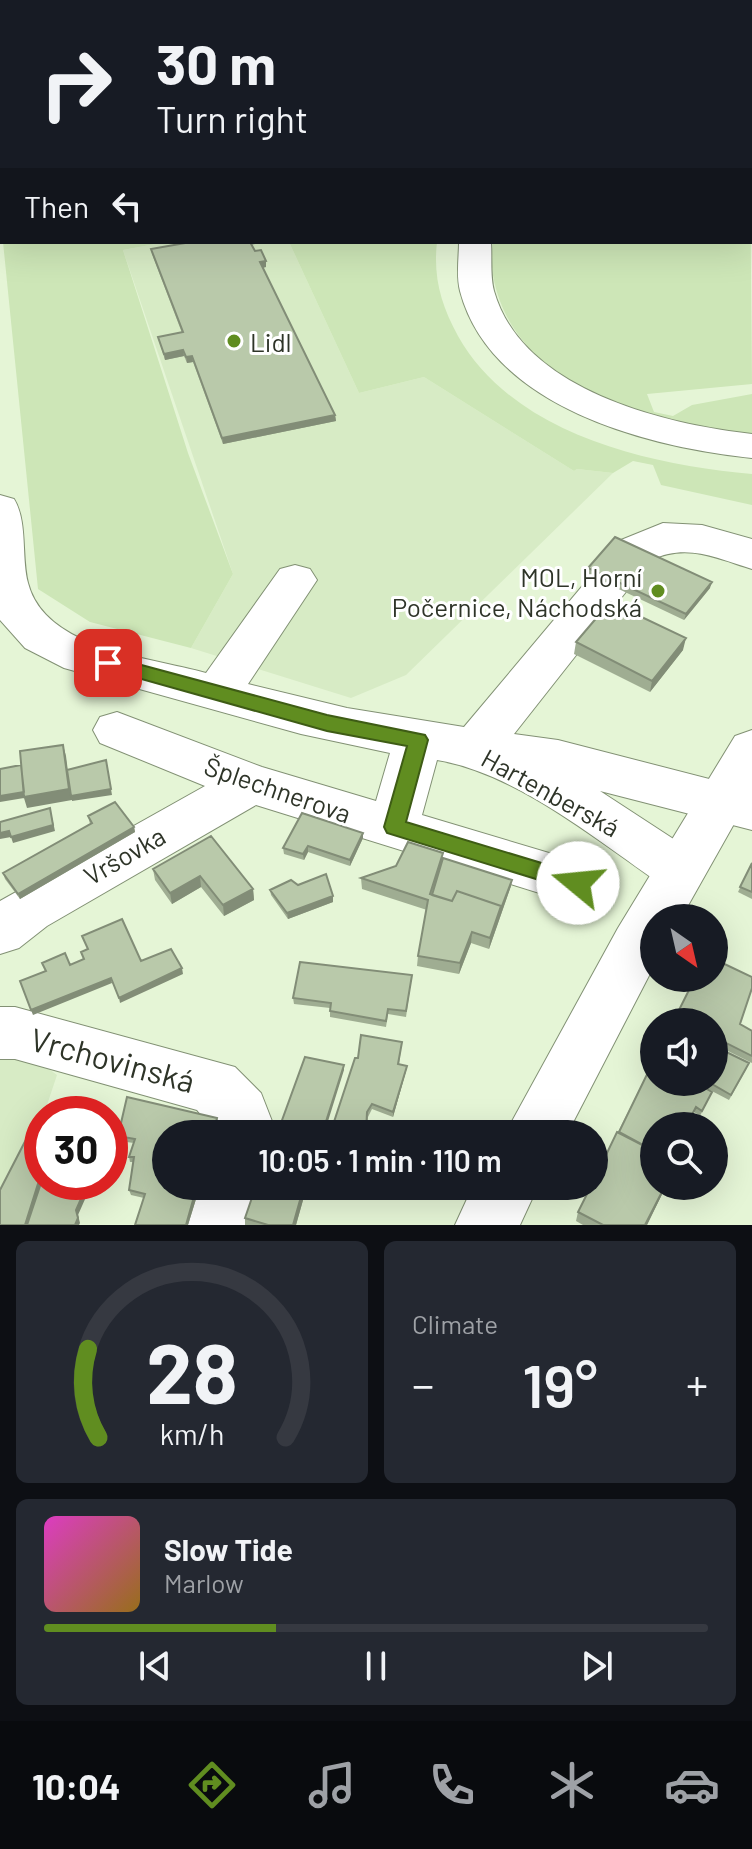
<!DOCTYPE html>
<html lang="en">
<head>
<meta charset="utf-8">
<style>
  body { margin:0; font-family:Barlow,sans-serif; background:#242831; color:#f1f3f6; height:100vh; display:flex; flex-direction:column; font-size:30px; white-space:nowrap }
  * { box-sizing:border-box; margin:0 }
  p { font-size:26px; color:#9ea1a6 }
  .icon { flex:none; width:44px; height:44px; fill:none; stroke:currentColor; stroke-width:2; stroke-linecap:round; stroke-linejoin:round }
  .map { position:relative; height:1225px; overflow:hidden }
  .panel { display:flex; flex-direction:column; gap:16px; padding:16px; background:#0d0f14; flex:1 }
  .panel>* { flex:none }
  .hud { position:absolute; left:0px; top:0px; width:752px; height:244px; box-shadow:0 8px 32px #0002; background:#171b24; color:#f1f3f6; overflow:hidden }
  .needle { width:52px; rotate:146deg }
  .buttons { position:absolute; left:640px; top:904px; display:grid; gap:16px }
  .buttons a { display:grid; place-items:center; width:88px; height:88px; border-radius:50%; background:#171b24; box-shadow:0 8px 32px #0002; font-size:40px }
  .speed { position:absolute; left:24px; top:1096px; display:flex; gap:16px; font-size:40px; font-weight:700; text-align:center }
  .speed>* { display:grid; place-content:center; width:104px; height:104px; border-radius:50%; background:#171b24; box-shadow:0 8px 32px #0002; line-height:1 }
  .speed .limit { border:12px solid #d22; background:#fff; color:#111 }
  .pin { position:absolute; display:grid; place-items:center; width:68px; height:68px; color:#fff; margin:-34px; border-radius:16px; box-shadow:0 4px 12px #0006 }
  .me { position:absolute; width:88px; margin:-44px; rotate:287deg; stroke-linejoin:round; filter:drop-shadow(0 0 6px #0008) }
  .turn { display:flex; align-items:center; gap:28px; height:168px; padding:0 24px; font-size:36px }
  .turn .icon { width:104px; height:104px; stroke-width:2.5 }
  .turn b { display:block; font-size:56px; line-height:68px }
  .then { display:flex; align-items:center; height:76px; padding:0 24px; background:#0003; gap:16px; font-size:30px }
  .big { font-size:60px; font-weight:600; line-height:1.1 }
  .panel .card { flex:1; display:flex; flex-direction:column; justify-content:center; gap:12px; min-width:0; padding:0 28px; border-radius:12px; background:#242831 }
  .panel .dial { align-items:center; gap:0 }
  .dial svg { height:208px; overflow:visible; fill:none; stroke:#363941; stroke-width:7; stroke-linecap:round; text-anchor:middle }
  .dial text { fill:#f1f3f6; stroke:none }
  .song { display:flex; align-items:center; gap:24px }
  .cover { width:96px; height:96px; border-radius:12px; background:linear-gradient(135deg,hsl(310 70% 55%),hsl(40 70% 35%)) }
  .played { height:8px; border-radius:4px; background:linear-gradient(90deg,#608d20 35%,#363941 35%) }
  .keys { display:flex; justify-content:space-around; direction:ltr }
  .heat { display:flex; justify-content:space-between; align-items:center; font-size:44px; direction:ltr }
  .panel .tiles { flex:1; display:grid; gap:16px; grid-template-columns:1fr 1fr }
  .card:last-child { grid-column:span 2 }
  .trip { position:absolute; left:152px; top:1120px; width:456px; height:80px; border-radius:40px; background:#171b24; box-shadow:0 8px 32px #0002; font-weight:600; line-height:80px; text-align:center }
  .tab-bar { display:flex; height:128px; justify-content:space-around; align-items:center; background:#090b0e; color:#9ea1a6 }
  .tab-bar .icon { width:56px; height:56px }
  .tab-bar .active { color:#608d20 }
  .tab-bar b { font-size:36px; color:#f1f3f6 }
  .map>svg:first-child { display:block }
  .built { fill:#d7ebc5 }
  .green { fill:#cde6b7 }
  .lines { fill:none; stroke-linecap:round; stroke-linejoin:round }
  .minor-casing { stroke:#829174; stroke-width:2 }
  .major-casing { stroke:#829174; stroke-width:2 }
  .highway-casing { stroke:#829174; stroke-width:2 }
  .minor { fill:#fff; fill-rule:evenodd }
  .major { fill:#fff; fill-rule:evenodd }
  .highway { fill:#fff; fill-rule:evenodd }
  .wall { fill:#9fad92 }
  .shaded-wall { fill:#828d77 }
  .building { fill:#b9c9aa; stroke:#828d77; stroke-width:2 }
  .route { fill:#608d20; stroke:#3e5c15; stroke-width:2 }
  .poi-dot { fill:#608d20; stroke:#fff; stroke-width:3 }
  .labels { text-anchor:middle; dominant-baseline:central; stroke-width:6; stroke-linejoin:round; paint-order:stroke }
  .poi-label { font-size:26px; fill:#2e3428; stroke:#fff; text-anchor:start }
  .street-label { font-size:26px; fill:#2e3428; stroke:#fff }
  .near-street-label { font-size:32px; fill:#2e3428; stroke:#fff }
</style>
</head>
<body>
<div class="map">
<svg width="752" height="1225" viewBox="0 0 752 1225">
  <rect width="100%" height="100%" fill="#e5f5d6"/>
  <path class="built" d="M166,242H289L359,393L424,377L574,471L577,469L613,473L406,675L351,698L191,648L233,574L123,250Z
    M11,1041L57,1075L37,1135L0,1207V1042Z"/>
  <path class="green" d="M0,0H434L438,2H2V236Z
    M750,158L752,384L647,394L654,412L673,416L692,405L752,394V436C664,422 562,405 511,324C497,300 488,270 493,242H750Z
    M3,242H166L123,250L188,453L233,574L191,648L90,622L38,589Z
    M289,242H437C433,277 441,305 458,336C513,434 648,465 752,474V505L661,485L653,465L633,461L613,473L577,469L574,471L424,377L359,393Z"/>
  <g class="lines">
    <defs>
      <path id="minor" d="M0,495L14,499C28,522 21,557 28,583C45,650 150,657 206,673L280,569L295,565L310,569L317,580L248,684L347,708L464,727L621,540L663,523L702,525L752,539V569C716,558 687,543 651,560L514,734L558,740L752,790V830L600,791L698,855L706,870L698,885L680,892L662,885C597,840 516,773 437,760L422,815L596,867L604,883L596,899L578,905L256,805L47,926L19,948L0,954V901L205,786L100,743L93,730L100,717L117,712L262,767L376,801L390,753L301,734L64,668L25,648L0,620Z
        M0,1007H15L235,1067L261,1093L277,1134H217L197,1110L15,1059H0Z
        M200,1186H262L248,1225H186Z"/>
      <path id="major" d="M752,730V792L681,918H654V966L567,1134H505L618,928L735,736Z
        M473,1186H538L520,1225H455Z"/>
      <path id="highway" d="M478,0H507L509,2H480Z
        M544,0H573L575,2H546Z
        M595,0H627L629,2H597Z
        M750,25H752V41H750Z
        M750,78H752V95H750Z
        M750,111L752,112V130L750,129Z
        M459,242H491C492,257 490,276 494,291C522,390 664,424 752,434V458C649,447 491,408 460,291C456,276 459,257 459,242Z"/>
    </defs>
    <use href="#minor" class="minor-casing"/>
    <use href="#major" class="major-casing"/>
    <use href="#highway" class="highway-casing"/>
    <use href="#minor" class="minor"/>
    <use href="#major" class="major"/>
    <use href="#highway" class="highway"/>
  </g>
  <path class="wall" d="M255,244L252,245L255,251L266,261V267L263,268L335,415L336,421L223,444L193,362L187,363L184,356L165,360L158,337L182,333L152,254L151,249Z
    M588,568L710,588L684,620L587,574Z
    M576,642L683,650L650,692L574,654Z
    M88,816L134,827L135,832L20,899L5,879L3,873L90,824Z
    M363,833V838L350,866L308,852L304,860L284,854L283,848Z
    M211,836L253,889L254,900L224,916L201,887L172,904L155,880L153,869Z
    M443,858L511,886L489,949L471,943L459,974L417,966L418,956L427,910L362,889L361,878Z
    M752,863V899L738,892Z
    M270,890L333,896V902L288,919L271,895Z
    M412,975L406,1017L388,1014L386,1027L330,1017V1008L294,1004L293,998Z
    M675,1018L740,1024L752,1031V1063L714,1044V1022H674Z
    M402,1042L399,1064L407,1066L406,1071L393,1117L372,1109L368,1117L366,1134H339L333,1133L332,1128L358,1058Z
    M654,1060L747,1068L729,1100L708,1089L712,1092L700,1116L694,1112L687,1126H654V1186H666L647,1225H583L576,1221L578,1212Z
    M217,1118L218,1123L215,1134H166V1186H200L188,1225L144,1198L131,1195L129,1190L133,1162H130L129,1157L134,1143L119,1141L118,1136Z
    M307,1186L296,1225H245V1218Z"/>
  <path class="shaded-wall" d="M266,261V267L260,268V262Z
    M183,350L184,356L165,360L164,354Z
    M192,356L193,362L187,363L186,357Z
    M335,415L336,421L223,444L222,438Z
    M712,582L710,588L684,620L686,614Z
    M686,638L683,650L650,692L652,681Z
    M63,745L66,756L71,795L106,760L112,795L72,801V800L27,808L24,798L0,802V796Z
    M50,808L55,831L13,843L11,837Z
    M134,827L135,832L20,899L18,894Z
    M9,831L11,837L0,839V833Z
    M363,833V838L350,866V860Z
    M308,846V852L304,860L303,854Z
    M200,876L201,887L172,904L170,893Z
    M512,880L511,886L489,949L490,938L501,906Z
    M253,889L254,900L224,916L223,905Z
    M333,896V902L288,919L287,913Z
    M472,932L471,943L459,974L460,963Z
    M182,968L183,974L120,1003L119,998Z
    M111,978L112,983L33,1015L31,1010Z
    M344,1065V1070L324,1134H322Z
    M407,1066L406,1071L393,1117V1112Z
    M217,1118L218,1123L215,1134H213Z
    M42,1171V1182L32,1225H25Z
    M88,1183L90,1188L78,1215L80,1223L79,1225H75L76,1210Z
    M197,1186H200L188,1225H186Z
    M304,1186H307L296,1225H293Z
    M665,1186H666L647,1225H645Z"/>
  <path class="building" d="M191,242H250L255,251L261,250L266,261L260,262L335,415L222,438L192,356L186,357L183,350L164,354L158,337L183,332L151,249Z
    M615,537L712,582L686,614L588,568Z
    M610,602L686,638L652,681L576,642Z
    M63,745L69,789L24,797L20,751Z
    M106,760L111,789L71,796L67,770Z
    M21,765L24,792L0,796V769Z
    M115,802L134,827L18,894L3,873L92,823L88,816Z
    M50,808L53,825L11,837L9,831L0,833V822Z
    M302,813L363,833L350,860L308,846L303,854L283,848Z
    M211,836L253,889L223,905L200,876L170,893L153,869Z
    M408,842L443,853L430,894L452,901L457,891L501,906L490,938L472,932L460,963L418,956L428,900L361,878L396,866Z
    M443,858L512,880L500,911L501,906L457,891L452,901L432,895Z
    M752,863V892L740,887Z
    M326,874L333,896L287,913L270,890L291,880L298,885Z
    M122,919L141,961L171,949L182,968L119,998L111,978L31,1010L20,981L46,971L42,963L65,953L70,965L84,959L81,952L88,949L82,936Z
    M714,959L752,977V988L740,1024L752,1031V1056L714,1037V1022H683L675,1018L695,978H714Z
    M300,962L412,975L406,1011L388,1009L386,1021L330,1011L331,1003L293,998Z
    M361,1035L402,1042L398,1064L407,1066L393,1112L372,1104L367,1112L366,1134H344V1130L332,1128L355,1058H358Z
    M714,1046L749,1063L731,1095L710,1083L707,1089L712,1092L702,1111L696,1107L686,1126H654V1151L619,1132L654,1060V1082H714Z
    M305,1057L344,1065L322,1134H277Z
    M127,1097L217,1118L213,1134H166V1186H197L186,1225H135L145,1194L129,1190L134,1157H129L135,1139L118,1136Z
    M33,1126L42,1128V1171L25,1225H0V1190Z
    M617,1132L654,1151V1186H665L645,1225H603L578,1212L591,1186H594V1180Z
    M42,1180V1182L88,1183L76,1210L78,1218L75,1225H27Z
    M256,1186H304L293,1225H268L245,1218Z"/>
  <path class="route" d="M108,656L327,715L425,735L428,740L406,822L578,874L586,877L589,883L586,890L578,892L387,833L384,827L407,746L327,731L102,668L99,663Z"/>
  <g class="poi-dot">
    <circle cx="234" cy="341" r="8"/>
    <circle cx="658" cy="591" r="8"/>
  </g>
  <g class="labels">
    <g class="poi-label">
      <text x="250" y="341">Lidl</text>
      <text x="642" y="576" text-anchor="end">MOL, Horní<tspan x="642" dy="30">Počernice, Náchodská</tspan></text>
    </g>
    <g class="street-label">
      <text transform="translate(278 789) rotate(19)">Šplechnerova</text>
      <text transform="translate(551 792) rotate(29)">Hartenberská</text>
      <text transform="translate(124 855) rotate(-30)">Vršovka</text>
    </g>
    <g class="near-street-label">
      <text transform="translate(113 1059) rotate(15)">Vrchovinská</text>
    </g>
  </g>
</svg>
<div class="buttons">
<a><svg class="needle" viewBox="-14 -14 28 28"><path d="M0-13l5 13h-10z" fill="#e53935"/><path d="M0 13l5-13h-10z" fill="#9ea1a6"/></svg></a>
<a><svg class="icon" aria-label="sound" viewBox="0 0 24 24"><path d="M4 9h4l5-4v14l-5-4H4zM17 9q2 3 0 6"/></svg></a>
<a><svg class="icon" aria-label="search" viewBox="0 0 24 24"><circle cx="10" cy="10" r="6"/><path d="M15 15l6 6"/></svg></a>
</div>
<div class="speed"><div class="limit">30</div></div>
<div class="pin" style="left:108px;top:663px;background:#d93025"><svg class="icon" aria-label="arrive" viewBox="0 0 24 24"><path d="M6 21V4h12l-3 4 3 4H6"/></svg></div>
<svg class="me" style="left:578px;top:883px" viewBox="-20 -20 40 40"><circle r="19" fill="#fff"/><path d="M0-13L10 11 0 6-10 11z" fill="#608d20"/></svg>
<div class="trip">10:05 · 1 min · 110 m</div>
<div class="hud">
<div class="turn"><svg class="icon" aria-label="right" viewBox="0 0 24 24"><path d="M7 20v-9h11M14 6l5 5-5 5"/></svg><div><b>30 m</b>Turn right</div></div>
<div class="then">Then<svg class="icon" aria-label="left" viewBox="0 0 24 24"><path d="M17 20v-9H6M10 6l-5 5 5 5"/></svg></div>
</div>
</div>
<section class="panel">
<div class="tiles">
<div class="card dial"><svg viewBox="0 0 100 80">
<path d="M14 69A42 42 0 1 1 86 69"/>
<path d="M14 69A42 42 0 0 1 10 35" stroke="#608d20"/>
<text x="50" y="56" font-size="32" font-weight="700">28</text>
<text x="50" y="72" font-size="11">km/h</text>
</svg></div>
<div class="card"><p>Climate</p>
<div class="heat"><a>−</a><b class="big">19°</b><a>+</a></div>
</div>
<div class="card">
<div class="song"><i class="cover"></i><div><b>Slow Tide</b><p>Marlow</p></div></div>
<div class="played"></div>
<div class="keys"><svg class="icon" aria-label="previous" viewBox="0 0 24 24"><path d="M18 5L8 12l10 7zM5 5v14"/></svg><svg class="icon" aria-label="pause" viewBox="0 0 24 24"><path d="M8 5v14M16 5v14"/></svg><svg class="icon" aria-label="next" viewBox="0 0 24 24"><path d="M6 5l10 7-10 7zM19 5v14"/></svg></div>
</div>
</div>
</section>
<nav class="tab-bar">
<b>10:04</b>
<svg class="icon active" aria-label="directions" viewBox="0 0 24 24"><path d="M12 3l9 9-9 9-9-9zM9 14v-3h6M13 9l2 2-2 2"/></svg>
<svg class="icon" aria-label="music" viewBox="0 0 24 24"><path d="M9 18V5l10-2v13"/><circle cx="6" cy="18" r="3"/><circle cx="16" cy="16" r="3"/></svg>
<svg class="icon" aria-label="phone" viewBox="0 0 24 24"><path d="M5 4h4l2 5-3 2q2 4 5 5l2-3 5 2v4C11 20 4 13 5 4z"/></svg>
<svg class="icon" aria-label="climate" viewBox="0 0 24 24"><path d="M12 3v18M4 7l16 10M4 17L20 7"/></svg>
<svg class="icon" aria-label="car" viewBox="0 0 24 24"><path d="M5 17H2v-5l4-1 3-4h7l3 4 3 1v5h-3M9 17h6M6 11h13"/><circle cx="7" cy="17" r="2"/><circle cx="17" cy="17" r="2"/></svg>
</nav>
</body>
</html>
